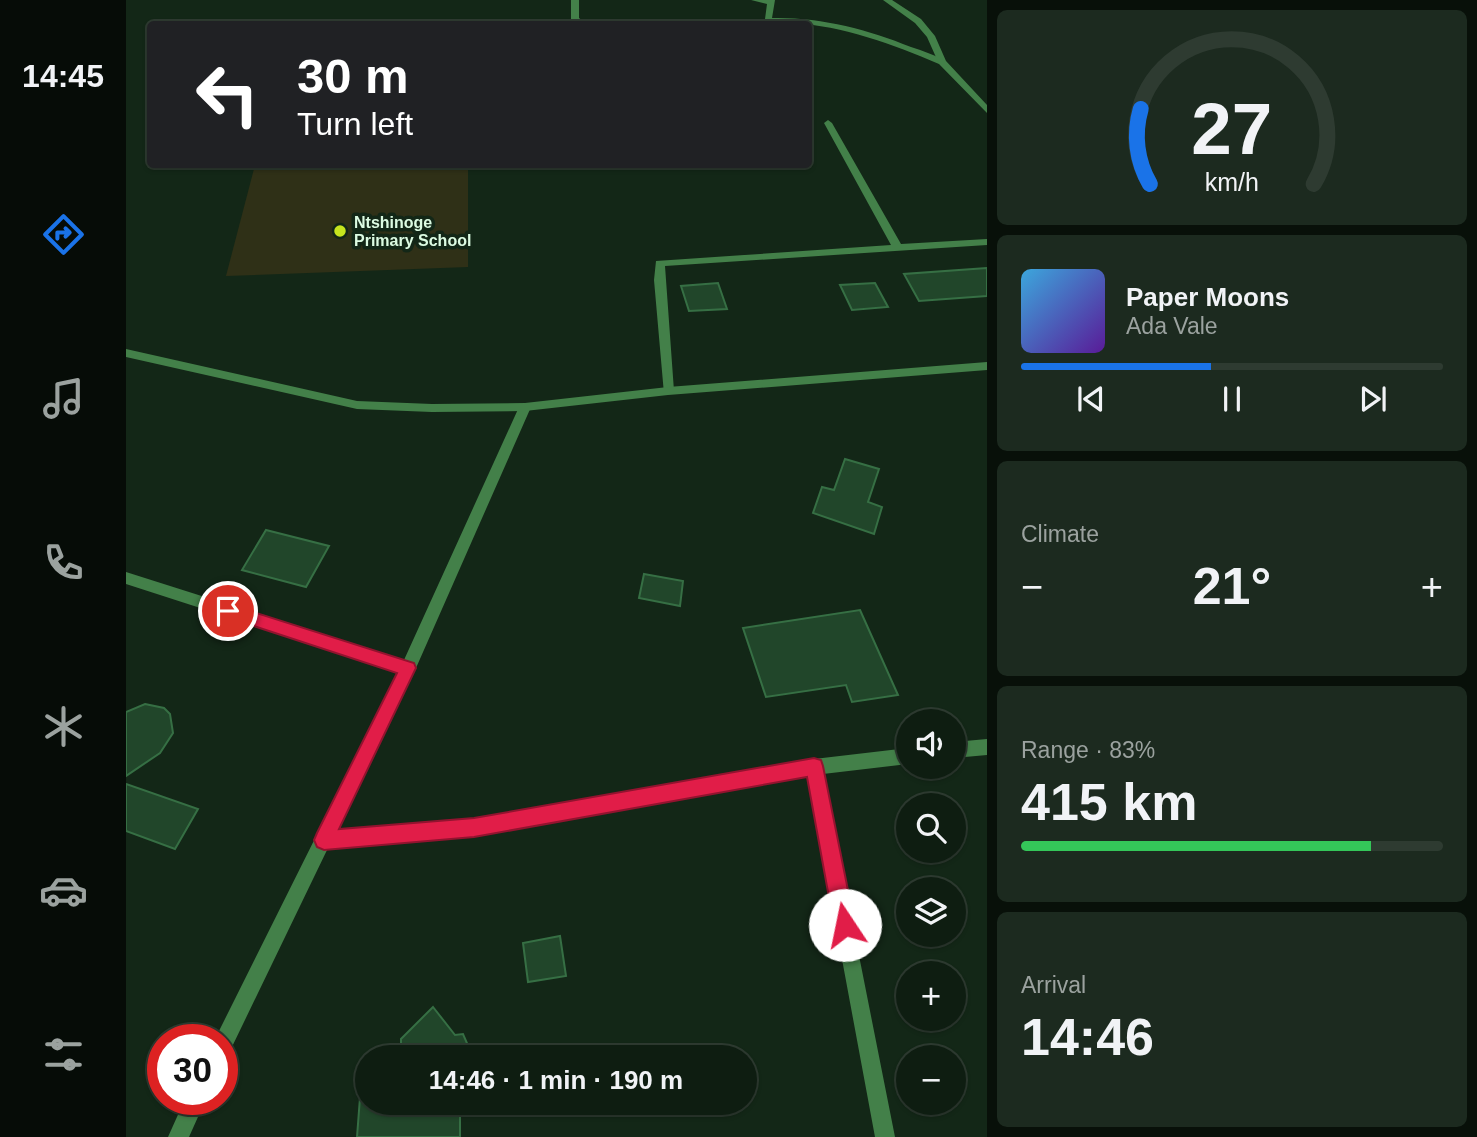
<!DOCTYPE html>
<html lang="en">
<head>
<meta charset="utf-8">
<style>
  body { margin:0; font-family:Helvetica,sans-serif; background:#1c2a1f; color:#f1f3f6; height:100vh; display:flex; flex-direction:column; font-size:26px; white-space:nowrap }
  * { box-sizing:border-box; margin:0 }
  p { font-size:23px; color:#9ba29f }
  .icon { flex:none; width:38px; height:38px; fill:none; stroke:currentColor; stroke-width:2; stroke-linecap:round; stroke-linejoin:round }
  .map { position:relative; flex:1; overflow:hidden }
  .drawer { display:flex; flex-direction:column; gap:10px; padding:10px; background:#081009; width:490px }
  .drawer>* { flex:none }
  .banner { position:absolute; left:21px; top:21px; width:665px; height:147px; border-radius:7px; box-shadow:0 2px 5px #0004,0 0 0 2px #2e3b31; background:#202124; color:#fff; overflow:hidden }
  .controls { position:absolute; left:770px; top:709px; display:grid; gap:14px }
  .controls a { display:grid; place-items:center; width:70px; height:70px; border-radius:50%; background:#0e1d11; box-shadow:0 2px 5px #0004,0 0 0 2px #2e3b31; font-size:35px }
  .speed { position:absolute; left:21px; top:1024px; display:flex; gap:14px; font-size:35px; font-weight:700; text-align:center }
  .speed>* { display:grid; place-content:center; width:91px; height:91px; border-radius:50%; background:#0e1d11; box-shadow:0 2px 5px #0004,0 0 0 2px #2e3b31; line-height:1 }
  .speed .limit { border:10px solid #d22; background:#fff; color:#111 }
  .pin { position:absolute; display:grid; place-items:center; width:60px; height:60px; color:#fff; margin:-30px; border:4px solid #fff; border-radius:50%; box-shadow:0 2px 7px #0007 }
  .me { position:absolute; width:77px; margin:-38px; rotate:349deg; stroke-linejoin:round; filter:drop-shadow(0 0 5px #0008) }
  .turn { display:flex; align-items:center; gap:24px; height:147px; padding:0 35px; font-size:32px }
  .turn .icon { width:91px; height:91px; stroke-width:2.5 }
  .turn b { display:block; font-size:49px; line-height:60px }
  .big { font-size:52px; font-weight:700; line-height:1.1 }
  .drawer .tile { flex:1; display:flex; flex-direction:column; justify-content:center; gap:10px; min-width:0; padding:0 24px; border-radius:10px; background:#1c2a1f }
  .drawer .dial { align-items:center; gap:0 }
  .dial svg { height:182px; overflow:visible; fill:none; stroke:#2e3b31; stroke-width:7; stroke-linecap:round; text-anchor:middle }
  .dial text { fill:#f1f3f6; stroke:none }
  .song { display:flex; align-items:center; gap:21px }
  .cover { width:84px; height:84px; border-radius:10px; background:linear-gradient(135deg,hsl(200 70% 55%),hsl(270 70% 35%)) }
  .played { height:7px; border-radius:4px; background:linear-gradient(90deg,#1a73e8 45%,#2e3b31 45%) }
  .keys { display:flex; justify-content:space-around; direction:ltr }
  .heat { display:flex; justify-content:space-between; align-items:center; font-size:38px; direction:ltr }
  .charge { height:10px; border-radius:5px; background:linear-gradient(90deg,#34c759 83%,#2e3b31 0) }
  .trip { position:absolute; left:229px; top:1045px; width:402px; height:70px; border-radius:35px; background:#0e1d11; box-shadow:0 2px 5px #0004,0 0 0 2px #2e3b31; font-weight:700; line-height:70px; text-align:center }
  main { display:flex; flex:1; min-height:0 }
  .tabs { display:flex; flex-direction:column; width:126px; justify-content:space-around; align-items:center; background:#060c07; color:#9ba29f }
  .tabs .icon { width:49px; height:49px }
  .tabs .on { color:#1a73e8 }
  .tabs b { font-size:32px; color:#f1f3f6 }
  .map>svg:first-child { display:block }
  .green { fill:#2f3017 }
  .building { fill:#21462a; stroke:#366f44; stroke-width:2 }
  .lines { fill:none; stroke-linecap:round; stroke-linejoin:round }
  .service { fill:#438049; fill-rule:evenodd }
  .minor { fill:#438049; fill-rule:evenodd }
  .tertiary { fill:#438049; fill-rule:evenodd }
  .route { fill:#e11d48; stroke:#92132f; stroke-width:2 }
  .poi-dot { fill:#c6e51e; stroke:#132717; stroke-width:2.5 }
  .labels { text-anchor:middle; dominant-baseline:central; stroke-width:7; stroke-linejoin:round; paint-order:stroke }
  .far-poi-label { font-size:16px; font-weight:bold; fill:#dcfbe2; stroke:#132717; text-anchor:start }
</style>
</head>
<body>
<main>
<nav class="tabs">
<b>14:45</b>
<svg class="icon on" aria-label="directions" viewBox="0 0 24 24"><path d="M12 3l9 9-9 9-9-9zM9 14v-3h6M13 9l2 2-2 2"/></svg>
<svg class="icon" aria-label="music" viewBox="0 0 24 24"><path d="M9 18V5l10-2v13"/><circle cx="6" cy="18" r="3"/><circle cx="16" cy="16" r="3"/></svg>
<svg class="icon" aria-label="phone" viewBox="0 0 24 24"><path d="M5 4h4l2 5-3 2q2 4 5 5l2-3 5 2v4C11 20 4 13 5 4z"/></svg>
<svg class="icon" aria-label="climate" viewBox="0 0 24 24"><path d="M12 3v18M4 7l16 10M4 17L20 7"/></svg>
<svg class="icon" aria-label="car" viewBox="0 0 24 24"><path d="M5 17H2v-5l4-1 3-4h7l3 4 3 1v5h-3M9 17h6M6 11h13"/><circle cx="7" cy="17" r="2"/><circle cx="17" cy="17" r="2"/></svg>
<svg class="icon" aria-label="filters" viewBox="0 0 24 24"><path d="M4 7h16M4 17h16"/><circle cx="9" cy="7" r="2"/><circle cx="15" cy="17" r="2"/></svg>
</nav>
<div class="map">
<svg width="861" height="1137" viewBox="0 0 861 1137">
  <rect width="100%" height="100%" fill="#132717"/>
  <path class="green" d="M129,165H342V267L100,276Z"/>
  <path class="building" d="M861,268V296L793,301L778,274Z
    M592,283L601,309L563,311L555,286Z
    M749,283L762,307L726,310L714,285Z
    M719,459L753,469L742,502L756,507L748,534L687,513L696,487L708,490Z
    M140,530L203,546L180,587L116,570Z
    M518,574L557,581L554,606L513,598Z
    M734,610L772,695L726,702L720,685L640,697L617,628Z
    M19,704L38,708L44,714L47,733L34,753L0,776V712Z
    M0,784L72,809L49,849L0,831Z
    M434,936L440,976L402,982L397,943Z
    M307,1007L329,1035L337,1034L347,1057H275V1039Z
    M242,1070V1102H368L371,1110L334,1113V1137H231L236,1071Z"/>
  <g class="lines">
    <path class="service" d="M445,0H453V18L461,24H453L445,19Z
      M625,0H649L646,18C694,17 741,29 785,47C797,51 810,55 820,62L813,64C766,44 718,26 666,23C639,22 611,27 584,24L588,22L639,19L641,4Z
      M702,120L706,123L775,244L861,239V245L539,266L548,391L546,394H538L528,280L530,261L765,245L698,123Z"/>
    <path class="minor" d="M757,0H766L795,19L809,36L820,61L861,105V113L813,64L801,37L789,23Z
      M399,403L405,407L290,668L211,830L348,818L688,759L782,748V764L697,774L769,1137H749L682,776L348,836L202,848L103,1053L96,1056V1040L89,1039L272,672L0,584V572L278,660L393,407Z
      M861,739V755L828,758V742Z
      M59,1099H80L63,1137H42Z"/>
    <path class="tertiary" d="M0,349L231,401L306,404L399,403L542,387L861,362V370L542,395L399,411L306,412L231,409L0,357Z"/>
  </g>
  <path class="route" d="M102,604L288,663L290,668L213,829L348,818L688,758L695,760L697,766L729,925L726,933L719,936L711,933L708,925L681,777L348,837L198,850L191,847L188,840L191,833L271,673L97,616V606Z"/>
  <circle class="poi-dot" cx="214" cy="231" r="7"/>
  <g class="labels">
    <g class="far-poi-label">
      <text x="228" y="222">Ntshinoge<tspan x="228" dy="18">Primary School</tspan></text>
    </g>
  </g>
</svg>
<div class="controls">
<a><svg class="icon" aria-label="sound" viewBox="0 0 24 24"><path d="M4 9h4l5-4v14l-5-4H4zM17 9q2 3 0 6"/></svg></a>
<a><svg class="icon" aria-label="search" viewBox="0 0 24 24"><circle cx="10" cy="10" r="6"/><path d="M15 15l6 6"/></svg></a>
<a><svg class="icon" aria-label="layers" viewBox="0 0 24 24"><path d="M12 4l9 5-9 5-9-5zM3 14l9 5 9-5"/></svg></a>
<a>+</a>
<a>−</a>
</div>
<div class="speed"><div class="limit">30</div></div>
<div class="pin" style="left:102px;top:611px;background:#d93025"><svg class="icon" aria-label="arrive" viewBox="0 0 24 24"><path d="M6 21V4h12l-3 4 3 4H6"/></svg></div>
<svg class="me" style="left:719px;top:925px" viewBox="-20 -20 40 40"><circle r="19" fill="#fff"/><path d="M0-13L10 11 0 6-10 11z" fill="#e11d48"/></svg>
<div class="trip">14:46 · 1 min · 190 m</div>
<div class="banner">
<div class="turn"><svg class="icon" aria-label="left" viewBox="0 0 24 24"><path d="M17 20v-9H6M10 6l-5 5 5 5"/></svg><div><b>30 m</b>Turn left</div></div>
</div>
</div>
<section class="drawer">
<div class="tile dial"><svg viewBox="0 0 100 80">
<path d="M14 69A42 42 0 1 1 86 69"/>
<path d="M14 69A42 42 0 0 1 10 36" stroke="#1a73e8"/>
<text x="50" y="56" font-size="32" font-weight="700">27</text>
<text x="50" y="72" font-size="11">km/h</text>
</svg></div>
<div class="tile">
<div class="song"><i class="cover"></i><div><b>Paper Moons</b><p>Ada Vale</p></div></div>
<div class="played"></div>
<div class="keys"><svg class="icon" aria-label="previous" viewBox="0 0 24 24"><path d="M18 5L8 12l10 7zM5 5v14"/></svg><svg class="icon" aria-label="pause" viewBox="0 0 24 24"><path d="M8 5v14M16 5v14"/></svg><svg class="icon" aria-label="next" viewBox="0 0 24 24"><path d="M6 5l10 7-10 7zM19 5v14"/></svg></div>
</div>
<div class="tile"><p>Climate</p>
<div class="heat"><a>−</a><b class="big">21°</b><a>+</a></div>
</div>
<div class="tile"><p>Range · 83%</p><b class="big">415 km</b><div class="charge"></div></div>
<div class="tile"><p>Arrival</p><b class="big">14:46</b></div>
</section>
</main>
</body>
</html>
